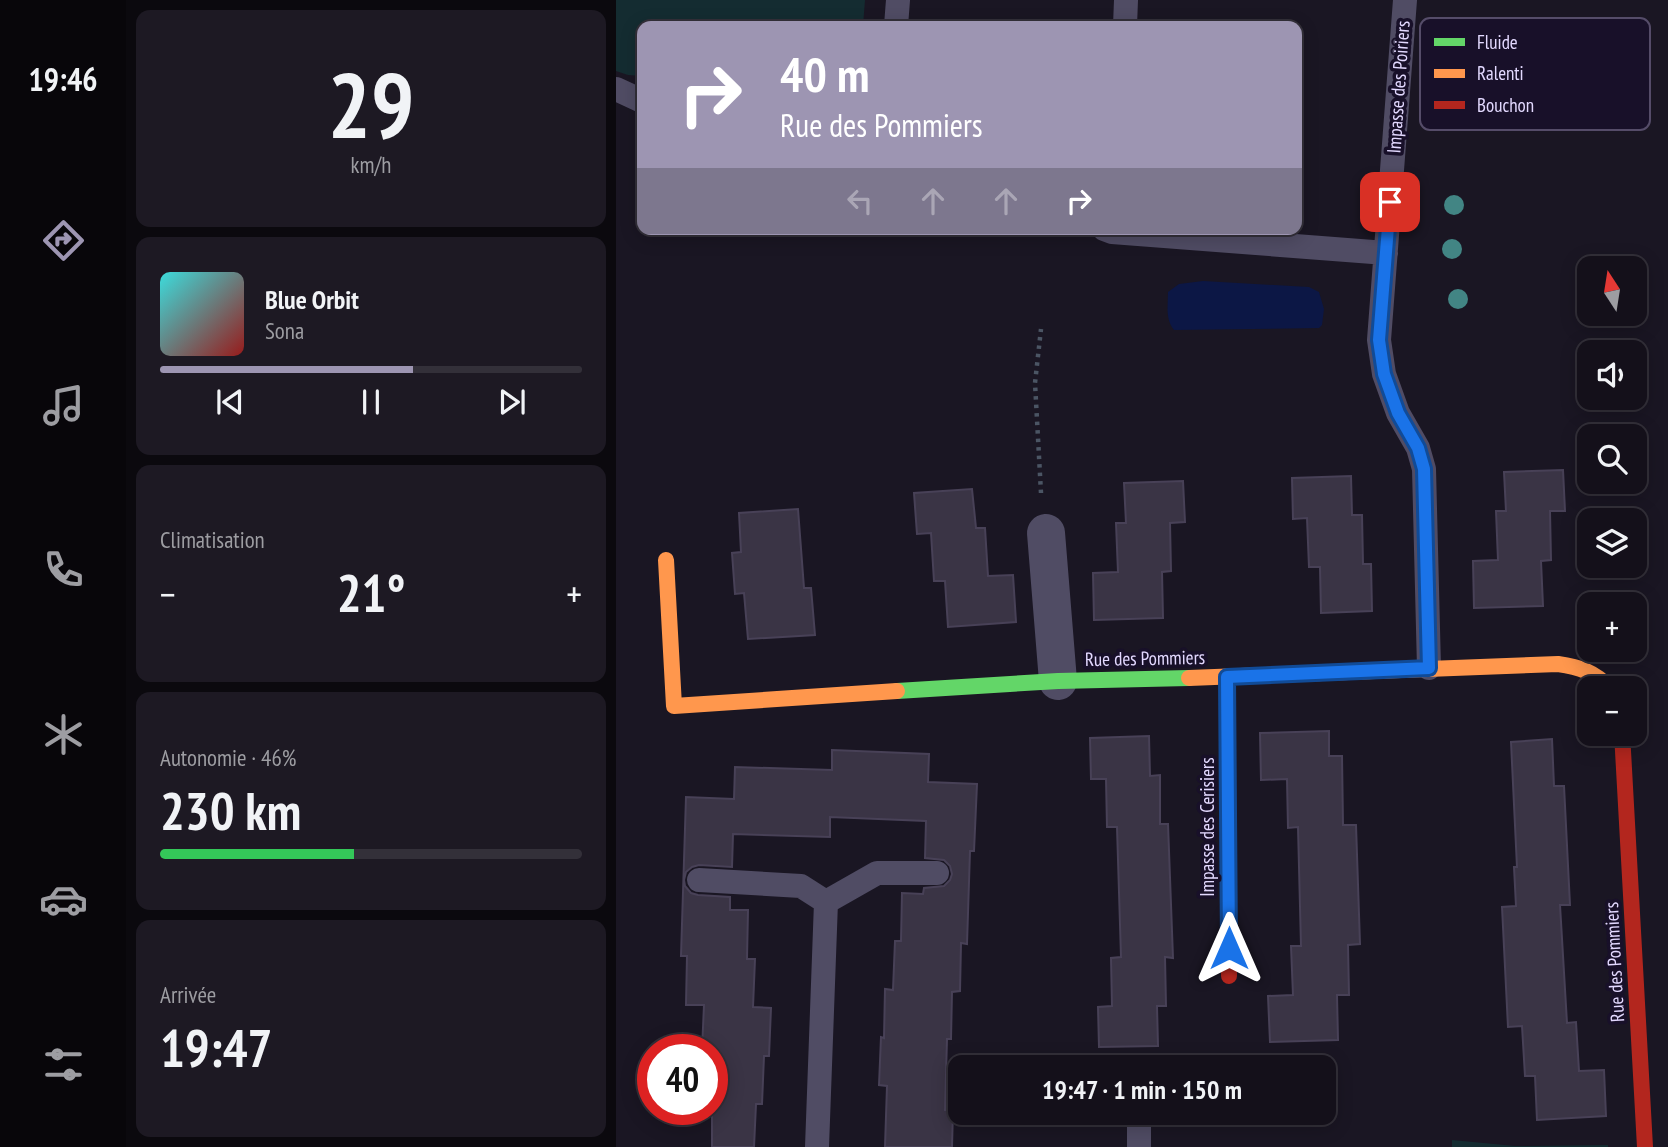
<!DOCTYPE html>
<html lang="fr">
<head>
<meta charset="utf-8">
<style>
  body { margin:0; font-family:"PT Sans Narrow",sans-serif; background:#1d1923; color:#f1f3f6; height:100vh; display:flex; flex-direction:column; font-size:26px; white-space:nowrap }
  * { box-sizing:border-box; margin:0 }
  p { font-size:23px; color:#9d9da2 }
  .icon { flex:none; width:38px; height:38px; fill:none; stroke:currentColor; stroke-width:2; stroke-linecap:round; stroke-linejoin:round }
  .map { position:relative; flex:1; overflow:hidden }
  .drawer { display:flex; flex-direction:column; gap:10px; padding:10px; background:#0b090e; width:490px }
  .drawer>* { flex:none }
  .guide { position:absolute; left:21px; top:21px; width:665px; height:214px; border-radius:14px; box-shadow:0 4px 18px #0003,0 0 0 2px #333039; background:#9d95b2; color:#fff; overflow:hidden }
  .needle { width:46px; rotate:348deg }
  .buttons { position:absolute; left:961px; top:256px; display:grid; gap:14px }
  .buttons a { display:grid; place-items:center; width:70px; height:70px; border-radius:14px; background:#14101a; box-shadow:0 4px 18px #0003,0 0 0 2px #333039; font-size:35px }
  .speed { position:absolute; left:21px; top:1034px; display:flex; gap:14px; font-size:35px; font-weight:700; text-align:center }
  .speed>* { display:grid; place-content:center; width:91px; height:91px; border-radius:50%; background:#14101a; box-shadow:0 4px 18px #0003,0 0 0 2px #333039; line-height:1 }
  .speed .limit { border:10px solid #d22; background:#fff; color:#111 }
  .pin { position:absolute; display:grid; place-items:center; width:60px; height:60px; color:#fff; margin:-30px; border-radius:14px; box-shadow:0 4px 10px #0006 }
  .me { position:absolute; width:77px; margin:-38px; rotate:0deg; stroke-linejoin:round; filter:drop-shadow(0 0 5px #0008) }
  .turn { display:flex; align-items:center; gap:24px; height:147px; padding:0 28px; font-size:32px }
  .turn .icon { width:91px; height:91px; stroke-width:2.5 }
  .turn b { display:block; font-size:49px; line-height:60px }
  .lanes { display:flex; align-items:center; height:66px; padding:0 28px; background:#0003; justify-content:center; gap:35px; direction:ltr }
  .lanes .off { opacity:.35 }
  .big { font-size:52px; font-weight:600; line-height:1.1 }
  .drawer .tile { flex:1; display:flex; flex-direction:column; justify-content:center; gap:10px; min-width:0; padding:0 24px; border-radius:14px; background:#1d1923 }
  .drawer .dial { align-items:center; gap:0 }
  .dial b { font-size:91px; line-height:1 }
  .song { display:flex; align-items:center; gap:21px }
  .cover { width:84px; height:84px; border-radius:10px; background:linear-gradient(135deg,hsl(180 70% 55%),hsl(0 70% 35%)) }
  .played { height:7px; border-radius:4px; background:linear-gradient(90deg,#9d95b2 60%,#333039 60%) }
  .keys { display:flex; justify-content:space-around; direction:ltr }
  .heat { display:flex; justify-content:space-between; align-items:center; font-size:38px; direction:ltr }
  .charge { height:10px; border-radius:5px; background:linear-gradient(90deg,#34c759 46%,#333039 0) }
  .trip { position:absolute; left:332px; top:1055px; width:388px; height:70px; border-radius:14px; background:#14101a; box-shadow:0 4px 18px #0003,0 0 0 2px #333039; font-weight:600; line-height:70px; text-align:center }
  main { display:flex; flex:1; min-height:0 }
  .tabs { display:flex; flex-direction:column; width:126px; justify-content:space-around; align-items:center; background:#08060a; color:#9d9da2 }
  .tabs .icon { width:49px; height:49px }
  .tabs .active { color:#9d95b2 }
  .tabs b { font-size:32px; color:#f1f3f6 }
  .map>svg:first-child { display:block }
  .green { fill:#142c31 }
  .water { fill:#0c1745 }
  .building { fill:#3a3445; stroke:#484157; stroke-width:2 }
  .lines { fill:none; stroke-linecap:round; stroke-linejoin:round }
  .path { stroke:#4b5564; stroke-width:4.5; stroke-dasharray:3.5 5; stroke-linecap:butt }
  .lane { stroke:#504c64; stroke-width:24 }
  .street { stroke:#504c64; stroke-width:38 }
  .fast { stroke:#63d668; stroke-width:16 }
  .slow { stroke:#ff974d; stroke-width:16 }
  .jam { stroke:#b3261e; stroke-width:16 }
  .tree { fill:#428584 }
  .route-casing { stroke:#114b97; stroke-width:18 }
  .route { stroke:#1a73e8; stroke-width:12 }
  .labels { text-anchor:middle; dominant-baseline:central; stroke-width:7; stroke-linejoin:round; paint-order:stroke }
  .street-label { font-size:19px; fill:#e3d9ff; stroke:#181029 }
  .key { fill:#181029; stroke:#554c69; stroke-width:2 }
  .key-label { font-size:19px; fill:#e3d9ff }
</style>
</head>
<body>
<main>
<nav class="tabs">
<b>19:46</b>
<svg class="icon active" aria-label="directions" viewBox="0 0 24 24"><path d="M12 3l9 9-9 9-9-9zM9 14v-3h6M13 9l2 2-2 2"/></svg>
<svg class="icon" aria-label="music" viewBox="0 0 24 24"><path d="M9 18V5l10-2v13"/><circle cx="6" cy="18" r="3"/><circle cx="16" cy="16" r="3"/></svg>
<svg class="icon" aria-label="phone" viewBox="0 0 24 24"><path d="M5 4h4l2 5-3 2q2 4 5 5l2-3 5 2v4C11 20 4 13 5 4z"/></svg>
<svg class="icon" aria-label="climate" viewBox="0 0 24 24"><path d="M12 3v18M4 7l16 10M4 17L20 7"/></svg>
<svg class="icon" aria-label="car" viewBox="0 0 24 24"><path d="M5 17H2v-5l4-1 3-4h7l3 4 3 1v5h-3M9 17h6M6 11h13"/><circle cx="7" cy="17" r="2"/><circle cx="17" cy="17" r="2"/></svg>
<svg class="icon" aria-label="filters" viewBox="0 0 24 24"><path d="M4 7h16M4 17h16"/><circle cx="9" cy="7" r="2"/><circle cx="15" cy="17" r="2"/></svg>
</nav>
<section class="drawer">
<div class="tile dial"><b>29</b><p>km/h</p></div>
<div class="tile">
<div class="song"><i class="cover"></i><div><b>Blue Orbit</b><p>Sona</p></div></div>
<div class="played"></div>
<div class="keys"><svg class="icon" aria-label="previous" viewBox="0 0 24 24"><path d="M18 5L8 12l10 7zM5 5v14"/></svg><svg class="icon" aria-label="pause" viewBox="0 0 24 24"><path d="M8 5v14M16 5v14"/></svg><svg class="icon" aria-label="next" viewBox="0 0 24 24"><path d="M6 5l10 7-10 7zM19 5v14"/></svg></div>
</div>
<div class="tile"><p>Climatisation</p>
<div class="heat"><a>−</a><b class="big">21°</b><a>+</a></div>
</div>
<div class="tile"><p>Autonomie · 46%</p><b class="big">230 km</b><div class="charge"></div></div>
<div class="tile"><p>Arrivée</p><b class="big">19:47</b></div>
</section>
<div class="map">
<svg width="1052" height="1147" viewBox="0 0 1052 1147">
  <rect width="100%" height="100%" fill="#1a1623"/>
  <path class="green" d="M0,0H249L247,26H26V76L12,75L0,71Z
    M836,1140L899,1146L992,1145V1147H836Z"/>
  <path class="water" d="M587,281L693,287L703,292L708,309L706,325L703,328L558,330C549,319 552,305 552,292L563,284Z"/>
  <path class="building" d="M947,470L949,511H934L935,560L925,561L927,606L858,608L857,561L882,560L880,511H890L888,472Z
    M735,476L736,515H746L747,564H755L756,611L705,613L704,567H693L691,518L677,519L676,478Z
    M567,481L569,522L554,523L555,571L546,572L547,618L478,620L477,573L502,572L500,523H510L508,483Z
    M356,489L360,528H369L372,576L397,575L400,622L332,627L329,581H318L315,533L301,534L298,493Z
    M182,509L188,588H195L199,635L132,639L128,593L119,594L116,553L125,552L123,513Z
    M713,731V756H726L727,825H740L744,944L732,945L733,995H721L722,1040L654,1042L652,996L677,995L675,946H685L683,867L682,827L672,828L671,779L645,780L644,733Z
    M533,736L534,776L544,775V824H552L557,958L549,957L550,1006H541L542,1046L483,1047L482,1007L496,1006L495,958L505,957L501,827H491L490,779H475L474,738Z
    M936,739L938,786H948L954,905H944L951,1023L960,1022L963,1071L988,1070L990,1116L921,1120L919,1076H909L906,1026L892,1027L886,907L900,906L898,867H901L895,742Z
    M216,750L313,754L312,782L361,784L358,851H354L351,944L345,943L344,991L336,992L335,1039H331L329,1110H337L336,1147H269L271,1086L263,1085L265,1037L268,1038L269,989L277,990L279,941H285L286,893L307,894L308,888L328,886L334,880L336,874L334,866L328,860L309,858L310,821L214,817V837L117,834L116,867L83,865L76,867L70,872L68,880L69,886L75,893L82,895L114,897V910H132L131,959H139L137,1007L155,1008L153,1056H148L146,1104H140L138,1147H96V1050H86L88,1005H70L71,956H65L70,797L118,799L119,767L216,770Z"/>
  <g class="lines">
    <path class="path" d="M425,493L419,383L425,329"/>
    <path class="lane" d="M789,0L763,340L768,374L782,413L802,448L808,469L813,668
      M280,26L282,0
      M509,26L510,0
      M0,89L26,101
      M488,229L496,232L770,253
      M83,880L185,886L210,902
      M210,902L261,873H321
      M201,1147L210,902
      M523,1147V1122"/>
    <path class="street" d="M430,533L442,681"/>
    <path class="fast" d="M281,691L442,681L573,678"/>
    <path class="slow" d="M50,560L58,706L281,691
      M573,678L942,664C963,667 979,672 993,688"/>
    <path class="jam" d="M611,677L613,976
      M1006,733L1029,1147"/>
  </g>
  <g class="tree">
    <circle cx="838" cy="205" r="10"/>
    <circle cx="836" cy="249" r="10"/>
    <circle cx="842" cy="299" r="10"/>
  </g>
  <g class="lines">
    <defs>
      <path id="route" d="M613,948L611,677L813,668L808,469L802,448L782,413L768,374L763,340L774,202"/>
    </defs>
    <use href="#route" class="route-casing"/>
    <use href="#route" class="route"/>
  </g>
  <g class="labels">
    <g class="street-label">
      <text transform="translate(782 87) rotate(-86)">Impasse des Poiriers</text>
      <text transform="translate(529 658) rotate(-1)">Rue des Pommiers</text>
      <text transform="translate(591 827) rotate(-90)">Impasse des Cerisiers</text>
      <text transform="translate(998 962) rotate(-93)">Rue des Pommiers</text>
    </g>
  </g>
  <rect x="804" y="18" width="230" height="112" rx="10" class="key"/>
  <rect x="818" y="38" width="31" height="8" fill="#63d668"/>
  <rect x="818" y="69" width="31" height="9" fill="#ff974d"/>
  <rect x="818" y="101" width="31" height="8" fill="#b3261e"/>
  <g class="key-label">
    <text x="861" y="49">Fluide</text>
    <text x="861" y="80">Ralenti</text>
    <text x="861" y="112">Bouchon</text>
  </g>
</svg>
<div class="buttons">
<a><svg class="needle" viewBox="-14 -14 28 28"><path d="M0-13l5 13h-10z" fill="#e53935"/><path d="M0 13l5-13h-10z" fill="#9d9da2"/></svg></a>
<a><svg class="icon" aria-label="sound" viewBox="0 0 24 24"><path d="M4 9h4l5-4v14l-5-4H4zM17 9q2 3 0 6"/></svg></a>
<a><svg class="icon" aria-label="search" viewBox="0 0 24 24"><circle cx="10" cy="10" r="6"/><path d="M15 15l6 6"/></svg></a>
<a><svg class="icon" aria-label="layers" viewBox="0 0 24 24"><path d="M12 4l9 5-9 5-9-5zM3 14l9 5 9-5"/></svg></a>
<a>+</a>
<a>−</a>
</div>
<div class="speed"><div class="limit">40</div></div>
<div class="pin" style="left:774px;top:202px;background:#d93025"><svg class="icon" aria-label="arrive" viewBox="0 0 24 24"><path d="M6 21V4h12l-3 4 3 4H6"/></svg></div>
<svg class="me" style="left:613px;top:948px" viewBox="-20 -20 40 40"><path d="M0-17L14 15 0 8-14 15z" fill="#1a73e8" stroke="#fff" stroke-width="4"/></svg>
<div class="trip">19:47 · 1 min · 150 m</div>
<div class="guide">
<div class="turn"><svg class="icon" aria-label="right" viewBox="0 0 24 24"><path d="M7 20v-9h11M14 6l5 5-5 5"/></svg><div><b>40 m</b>Rue des Pommiers</div></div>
<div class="lanes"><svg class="icon off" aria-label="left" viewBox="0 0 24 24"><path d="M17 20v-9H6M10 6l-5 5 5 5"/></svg><svg class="icon off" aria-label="ahead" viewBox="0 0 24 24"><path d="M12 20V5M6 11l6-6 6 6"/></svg><svg class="icon off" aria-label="ahead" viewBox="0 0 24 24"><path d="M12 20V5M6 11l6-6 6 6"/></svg><svg class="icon" aria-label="right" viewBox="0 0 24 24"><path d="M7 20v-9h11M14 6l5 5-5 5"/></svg></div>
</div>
</div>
</main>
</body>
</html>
